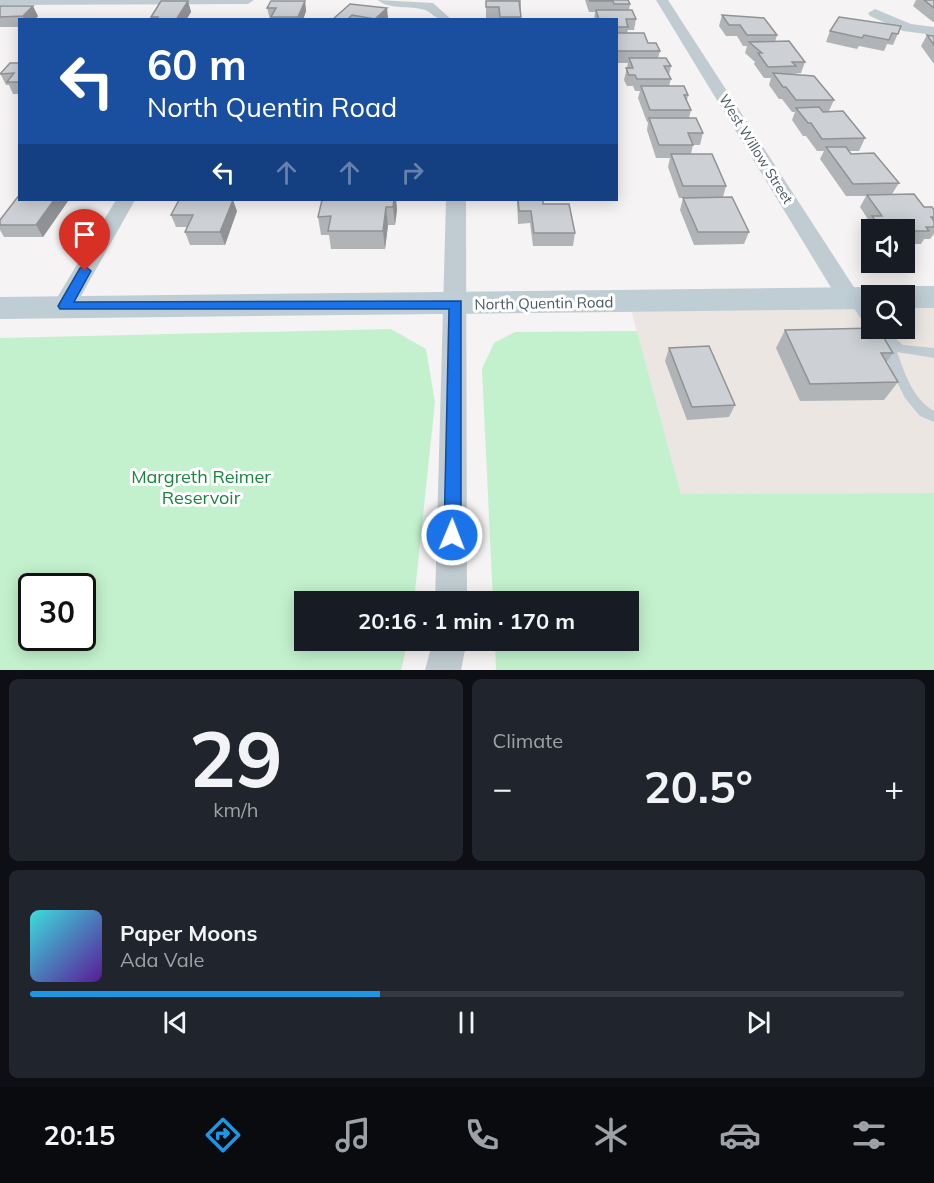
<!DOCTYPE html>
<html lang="en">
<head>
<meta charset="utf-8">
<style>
  body { margin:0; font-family:Mulish,sans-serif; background:#20242c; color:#f1f3f6; height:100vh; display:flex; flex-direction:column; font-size:22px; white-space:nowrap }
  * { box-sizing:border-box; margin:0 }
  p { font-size:20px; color:#9ea1a6 }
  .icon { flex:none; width:33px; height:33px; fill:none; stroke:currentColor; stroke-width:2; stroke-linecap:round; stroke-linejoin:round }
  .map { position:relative; height:670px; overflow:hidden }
  .drawer { display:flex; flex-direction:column; gap:9px; padding:9px; background:#0d0f14; flex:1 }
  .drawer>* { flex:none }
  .top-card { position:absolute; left:18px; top:18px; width:600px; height:183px; border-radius:0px; box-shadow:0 3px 15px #0003; background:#1a4fa0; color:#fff; overflow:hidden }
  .tools { position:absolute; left:861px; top:219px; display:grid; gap:12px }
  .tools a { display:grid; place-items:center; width:54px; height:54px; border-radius:0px; background:#171b24; box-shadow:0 3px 15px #0003; font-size:30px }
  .speed { position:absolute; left:18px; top:573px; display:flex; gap:12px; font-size:30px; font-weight:700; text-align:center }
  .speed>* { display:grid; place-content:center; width:78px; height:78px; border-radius:50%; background:#171b24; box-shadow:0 3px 15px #0003; line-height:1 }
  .speed .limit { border:3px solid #111; border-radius:9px; background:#fff; color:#111 }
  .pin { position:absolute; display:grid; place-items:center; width:51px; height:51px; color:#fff; margin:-62px -26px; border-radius:50% 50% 50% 0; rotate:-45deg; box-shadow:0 0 6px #0007 }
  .pin .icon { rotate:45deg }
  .me { position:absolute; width:66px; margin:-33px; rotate:1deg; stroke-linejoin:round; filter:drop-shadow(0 0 4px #0008) }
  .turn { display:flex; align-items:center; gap:21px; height:126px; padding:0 30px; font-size:27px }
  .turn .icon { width:78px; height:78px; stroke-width:2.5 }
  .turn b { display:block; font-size:42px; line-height:51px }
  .lanes { display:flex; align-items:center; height:57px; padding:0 30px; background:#0003; justify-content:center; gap:30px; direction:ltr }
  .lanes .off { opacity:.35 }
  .big { font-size:45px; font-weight:700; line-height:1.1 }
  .drawer .card { flex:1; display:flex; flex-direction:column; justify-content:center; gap:9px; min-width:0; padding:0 21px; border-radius:9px; background:#20242c }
  .drawer .dial { align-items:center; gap:0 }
  .dial b { font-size:78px; line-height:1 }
  .song { display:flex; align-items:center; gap:18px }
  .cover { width:72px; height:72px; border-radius:9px; background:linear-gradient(135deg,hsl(180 70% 55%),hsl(270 70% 35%)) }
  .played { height:6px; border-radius:3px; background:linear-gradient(90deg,#1b97e6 40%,#363941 40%) }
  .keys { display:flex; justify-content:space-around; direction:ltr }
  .heat { display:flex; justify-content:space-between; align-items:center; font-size:33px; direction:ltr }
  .drawer .tiles { flex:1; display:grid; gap:9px; grid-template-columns:1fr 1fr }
  .card:last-child { grid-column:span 2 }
  .trip { position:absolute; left:294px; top:591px; width:345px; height:60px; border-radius:0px; background:#171b24; box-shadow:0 3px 15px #0003; font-weight:700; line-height:60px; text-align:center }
  .tabs { display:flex; height:96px; justify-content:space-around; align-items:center; background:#090b0e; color:#9ea1a6 }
  .tabs .icon { width:42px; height:42px }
  .tabs .selected { color:#1b97e6 }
  .tabs b { font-size:27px; color:#f1f3f6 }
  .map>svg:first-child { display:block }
  .commercial { fill:#ebe6e1 }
  .green { fill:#c3f1cd; fill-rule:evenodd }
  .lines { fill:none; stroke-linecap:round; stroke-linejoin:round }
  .service { fill:#c1ccd2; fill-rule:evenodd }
  .minor { fill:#c1ccd2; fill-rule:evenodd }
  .secondary { fill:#bfcdd4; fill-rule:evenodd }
  .wall { fill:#b0b4b7 }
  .shaded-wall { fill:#909295 }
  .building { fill:#cdd1d5; stroke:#909295; stroke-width:1.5 }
  .route { fill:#1a73e8; stroke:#114b97; stroke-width:1.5 }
  .labels { text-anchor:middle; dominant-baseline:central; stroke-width:6; stroke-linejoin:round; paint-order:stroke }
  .far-street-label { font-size:14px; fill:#4a5a61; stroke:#fff }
  .street-label { font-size:15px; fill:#4a5a61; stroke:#fff }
  .near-park-label { font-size:18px; fill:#18853c; stroke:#fff }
</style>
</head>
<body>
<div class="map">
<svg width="934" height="670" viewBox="0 0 934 670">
  <rect width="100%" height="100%" fill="#f5f3f3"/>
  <path class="commercial" d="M905,297H934V493L681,494L629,302L871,298L872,328H904Z"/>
  <path class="green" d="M391,329L426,349L435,402L414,601L304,602V640L408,641L401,670H0V338ZM32,586H82V638H32Z
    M637,331L681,494L934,493V670H496L495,641L628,640V602L493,601L482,369L494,343L515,332Z"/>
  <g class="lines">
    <path class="service" d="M853,294L857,295L872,316V328H883L903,345L934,348V358L897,352C905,374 913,399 934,411V422L920,416L905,398L892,372L879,339L868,329L847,298Z"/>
    <path class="minor" d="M0,0H254L248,4L0,5Z
      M378,0L433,3L452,20C430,20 436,12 421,9C408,6 387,9 378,0Z
      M656,0H668L857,292L860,298L857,304L849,306L841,304Z
      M875,9L911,24L934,27V35L903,31L870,16L868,13Z
      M116,200H135L72,312L64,314L56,312L52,306Z
      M446,200H466L467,602H435Z
      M433,640H467L461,670H425Z"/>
    <path class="secondary" d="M904,286H934V308H904V296H889L893,289Z
      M872,287L883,290L886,296H872V309L0,319V297Z"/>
  </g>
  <path class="wall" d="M489,0H521V20H499V18H486V1H489Z
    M585,0H628L630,4L629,10L636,19L634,30H628L627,33L648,43L660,51L658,58L671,66L669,75L671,79L669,86L688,95L687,100L691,110L689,118L703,133L700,145H693L691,154L726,186L723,197L749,232L744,244L694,245L680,210L683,198H679L668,167L670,158H656L647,130L648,122H647L638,98L640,91H635L633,86H627L624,80L628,63H616V20H594L595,12H589Z
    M916,0H934V22H933L913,6Z
    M188,1L191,12L186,20H151V17Z
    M305,1L306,11L303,20L270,19L267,8Z
    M350,4L388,18L387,20H332Z
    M0,6L38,16L35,20H20V27H0Z
    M722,15L777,35L775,42L805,62L801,73L793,74V75L834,100L829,111L865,138L859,151H849L851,154L899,183L892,194L934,210V234L930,239H924L921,244H904V230H872V238L865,229L869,221L860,207L866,196H846L820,159L824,151H817L806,136H803L792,120L795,112H792L782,99H779L769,85L771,78H764L754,64L755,62L745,53L747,46H743L737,36H726L719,26Z
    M901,26L893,45L887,44L884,51L859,46L857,49L826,42L830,31Z
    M927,35L934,36V64L921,46Z
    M20,63V94H13L9,85H6L0,73Z
    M20,200H67L68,201L43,237H4L0,230V220Z
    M322,200H396L397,210L395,225H388L385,249H331L329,235H321L318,217Z
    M517,200H543V204L575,233L573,246H533L530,223L518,224Z
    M237,211L225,245H190L185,232L187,227H176L171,215Z
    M785,330L893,353L886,363L898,382L884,400L800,401L776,348Z
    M669,348L735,405L729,417L687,420L665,361Z"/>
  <path class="shaded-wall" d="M188,1L191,12L186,20H176Z
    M305,1L306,11L303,20H298V17Z
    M33,6L38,16L35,20H24L23,16Z
    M387,8L388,18L387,20H375Z
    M54,200H67L68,201L43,237L36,225Z
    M233,200L237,211L225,245L220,232Z
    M394,200H396L397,210L395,225L393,207Z
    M386,207L388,225L385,249L383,231Z"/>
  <path class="building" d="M589,0H628L630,4H614L613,1H590Z
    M924,0H934V8Z
    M161,1H188L176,20H156L158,17H151Z
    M271,1H305L298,17H271L276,8H267Z
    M486,1H519L521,17H500L499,7H486Z
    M350,4L387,8L375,19L352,15L347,20H332Z
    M0,6H33L23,16L0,17Z
    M596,10H632L636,19H626L628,27H616V20H599Z
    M722,15L764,18L777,35H747L740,25H729Z
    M839,17L901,26L898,34L892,33L889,40L864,35L862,38L830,31Z
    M616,33H644L648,43H656L660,51H616Z
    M927,35L934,36V45Z
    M789,41L805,62H792L796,66L768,67L758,53H762L749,42Z
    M629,58H666L671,66H664L671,79H637L635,75H629L626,68H633Z
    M10,63H20V82H7L14,73L0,74Z
    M773,73L814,76L834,100H796L786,87H783Z
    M641,86H684L688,95H684L691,110H650Z
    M819,107L823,112L843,111L865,138L822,139L811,123H808L796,108Z
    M649,118H696L703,133H688L693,145H659Z
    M826,147H846L851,154L874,153L899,183L853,184Z
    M671,154H712L726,186H683Z
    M20,194V200H54L36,225H0V220Z
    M914,194L924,207H932L934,210V217H931L934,221V227H926L929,231H904V230H882L872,216H882L867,195Z
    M732,197L749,232H698L683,198Z
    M179,200H233L220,232H185L193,215H171Z
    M322,200H394L393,207H386L383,231H328L331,216L318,217Z
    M518,200H543V204H569L575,233H534L531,211H519Z
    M878,328L893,353H881L898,382L810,384L785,330Z
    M709,346L735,405L692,407L669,348Z"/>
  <path class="route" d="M85,266L91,271L74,302L461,301V535L459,541L452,543L446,541L444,535L449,309H60L58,306L80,268Z"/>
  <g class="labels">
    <g class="far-street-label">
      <text transform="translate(756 149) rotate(58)">West Willow Street</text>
    </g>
    <g class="street-label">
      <text transform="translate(544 303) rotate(-1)">North Quentin Road</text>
    </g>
    <g class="near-park-label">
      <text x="201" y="476">Margreth Reimer<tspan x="201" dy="21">Reservoir</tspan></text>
    </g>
  </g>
</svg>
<div class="tools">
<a><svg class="icon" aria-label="sound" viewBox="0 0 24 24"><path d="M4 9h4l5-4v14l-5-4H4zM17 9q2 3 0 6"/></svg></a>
<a><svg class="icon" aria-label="search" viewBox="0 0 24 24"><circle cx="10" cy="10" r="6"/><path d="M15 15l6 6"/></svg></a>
</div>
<div class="speed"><div class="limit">30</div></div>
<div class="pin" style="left:85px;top:271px;background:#d93025"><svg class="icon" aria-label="arrive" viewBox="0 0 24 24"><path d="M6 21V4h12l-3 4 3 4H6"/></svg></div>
<svg class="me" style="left:452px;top:535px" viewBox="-20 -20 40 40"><circle r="17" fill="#1a73e8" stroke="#fff" stroke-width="3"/><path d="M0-11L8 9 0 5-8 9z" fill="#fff"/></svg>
<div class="trip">20:16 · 1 min · 170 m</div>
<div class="top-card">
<div class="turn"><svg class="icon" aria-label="left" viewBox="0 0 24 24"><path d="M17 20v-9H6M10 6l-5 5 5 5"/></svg><div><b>60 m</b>North Quentin Road</div></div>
<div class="lanes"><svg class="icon" aria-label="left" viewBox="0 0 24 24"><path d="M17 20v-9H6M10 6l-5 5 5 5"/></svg><svg class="icon off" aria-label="ahead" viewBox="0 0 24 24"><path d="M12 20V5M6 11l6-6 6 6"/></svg><svg class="icon off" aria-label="ahead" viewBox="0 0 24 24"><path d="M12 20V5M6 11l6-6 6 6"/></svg><svg class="icon off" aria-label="right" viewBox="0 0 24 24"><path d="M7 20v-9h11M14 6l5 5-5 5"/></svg></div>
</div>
</div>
<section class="drawer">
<div class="tiles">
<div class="card dial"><b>29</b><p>km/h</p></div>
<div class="card"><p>Climate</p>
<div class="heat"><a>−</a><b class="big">20.5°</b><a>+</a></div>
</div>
<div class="card">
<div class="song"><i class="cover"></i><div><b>Paper Moons</b><p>Ada Vale</p></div></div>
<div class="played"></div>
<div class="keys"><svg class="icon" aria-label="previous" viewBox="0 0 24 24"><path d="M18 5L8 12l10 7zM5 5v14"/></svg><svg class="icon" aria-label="pause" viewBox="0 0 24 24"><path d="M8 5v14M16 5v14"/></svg><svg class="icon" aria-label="next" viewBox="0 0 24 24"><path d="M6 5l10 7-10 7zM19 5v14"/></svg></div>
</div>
</div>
</section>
<nav class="tabs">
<b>20:15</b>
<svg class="icon selected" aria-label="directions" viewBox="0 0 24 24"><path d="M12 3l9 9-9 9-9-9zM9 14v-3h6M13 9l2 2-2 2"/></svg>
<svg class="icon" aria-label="music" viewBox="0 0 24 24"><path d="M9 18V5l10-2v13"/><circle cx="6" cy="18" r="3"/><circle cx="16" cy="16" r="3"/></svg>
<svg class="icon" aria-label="phone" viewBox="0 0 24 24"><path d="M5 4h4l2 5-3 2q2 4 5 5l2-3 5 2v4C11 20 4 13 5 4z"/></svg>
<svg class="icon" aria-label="climate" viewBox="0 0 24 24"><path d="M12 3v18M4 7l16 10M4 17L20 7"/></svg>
<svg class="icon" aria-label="car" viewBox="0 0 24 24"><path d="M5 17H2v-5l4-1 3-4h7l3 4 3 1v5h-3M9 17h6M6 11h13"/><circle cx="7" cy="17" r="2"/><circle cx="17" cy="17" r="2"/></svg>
<svg class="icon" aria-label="filters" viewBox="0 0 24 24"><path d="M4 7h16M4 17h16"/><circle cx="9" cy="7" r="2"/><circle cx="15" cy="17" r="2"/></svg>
</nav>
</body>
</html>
